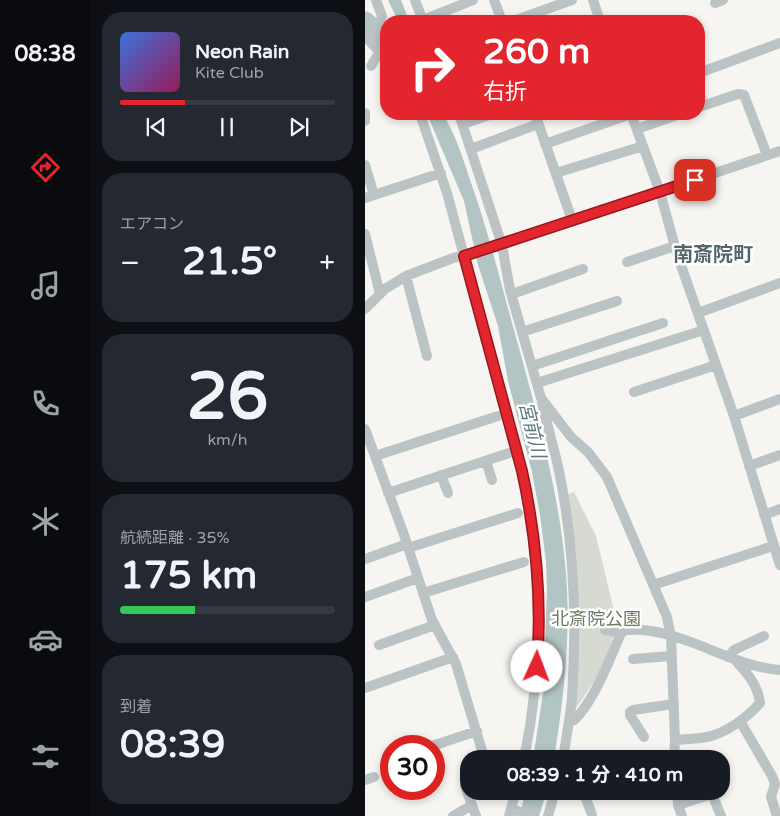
<!DOCTYPE html>
<html lang="ja">
<head>
<meta charset="utf-8">
<style>
  body { margin:0; font-family:"Varela Round","Noto Sans JP",sans-serif; background:#242831; color:#f1f3f6; height:100vh; display:flex; flex-direction:column; font-size:19px; white-space:nowrap }
  * { box-sizing:border-box; margin:0 }
  p { font-size:16px; color:#9ea1a6 }
  .icon { flex:none; width:28px; height:28px; fill:none; stroke:currentColor; stroke-width:2; stroke-linecap:round; stroke-linejoin:round }
  .map { position:relative; flex:1; overflow:hidden }
  .details { display:flex; flex-direction:column; gap:12px; padding:12px; background:#0d0f14; width:275px }
  .details>* { flex:none }
  .banner { position:absolute; left:15px; top:15px; width:325px; height:105px; border-radius:20px; box-shadow:0 2px 8px #0003; background:#e3252e; color:#fff; overflow:hidden }
  .speed { position:absolute; left:15px; top:735px; display:flex; gap:10px; font-size:25px; font-weight:700; text-align:center }
  .speed>* { display:grid; place-content:center; width:65px; height:65px; border-radius:50%; background:#171b24; box-shadow:0 2px 8px #0003; line-height:1 }
  .speed .limit { border:8px solid #d22; background:#fff; color:#111 }
  .pin { position:absolute; display:grid; place-items:center; width:42px; height:42px; color:#fff; margin:-21px; border-radius:10px; box-shadow:0 2px 8px #0006 }
  .me { position:absolute; width:55px; margin:-28px; rotate:2deg; stroke-linejoin:round; filter:drop-shadow(0 0 4px #0008) }
  .turn { display:flex; align-items:center; gap:18px; height:105px; padding:0 20px; font-size:22px }
  .turn .icon { width:65px; height:65px; stroke-width:2.5 }
  .turn b { display:block; font-size:35px; line-height:42px }
  .big { font-size:38px; font-weight:700; line-height:1.1 }
  .details .card { flex:1; display:flex; flex-direction:column; justify-content:center; gap:8px; min-width:0; padding:0 18px; border-radius:20px; background:#242831 }
  .details .dial { align-items:center; gap:0 }
  .dial b { font-size:65px; line-height:1 }
  .song { display:flex; align-items:center; gap:15px }
  .cover { width:60px; height:60px; border-radius:8px; background:linear-gradient(135deg,hsl(220 70% 55%),hsl(330 70% 35%)) }
  .played { height:5px; border-radius:2px; background:linear-gradient(90deg,#e3252e 30%,#363941 30%) }
  .keys { display:flex; justify-content:space-around; direction:ltr }
  .heat { display:flex; justify-content:space-between; align-items:center; font-size:28px; direction:ltr }
  .charge { height:8px; border-radius:4px; background:linear-gradient(90deg,#34c759 35%,#363941 0) }
  .trip { position:absolute; left:95px; top:750px; width:270px; height:50px; border-radius:20px; background:#171b24; box-shadow:0 2px 8px #0003; font-weight:700; line-height:50px; text-align:center }
  main { display:flex; flex:1; min-height:0 }
  .tabs { display:flex; flex-direction:column; width:90px; justify-content:space-around; align-items:center; background:#090b0e; color:#9ea1a6 }
  .tabs .icon { width:35px; height:35px }
  .tabs .active { color:#e3252e }
  .tabs b { font-size:22px; color:#f1f3f6 }
  .map>svg:first-child { display:block }
  .green { fill:#d7dad1 }
  .water { fill:#b2c4c4 }
  .lines { fill:none; stroke-linecap:round; stroke-linejoin:round }
  .river { stroke:#b2c4c4; stroke-width:19 }
  .minor { stroke:#bcc3c5; stroke-width:10 }
  .route-casing { stroke:#94181e; stroke-width:12 }
  .route { stroke:#e3252e; stroke-width:9 }
  .labels { text-anchor:middle; dominant-baseline:central; stroke-width:5; stroke-linejoin:round; paint-order:stroke }
  .park-label { font-size:18px; fill:#6e7a63; stroke:#fff }
  .water-label { font-size:19px; font-style:italic; fill:#5b7978; stroke:#fff }
  .quarter-label { font-size:20px; font-weight:bold; fill:#526568; stroke:#fff }
</style>
</head>
<body>
<main>
<nav class="tabs">
<b>08:38</b>
<svg class="icon active" aria-label="directions" viewBox="0 0 24 24"><path d="M12 3l9 9-9 9-9-9zM9 14v-3h6M13 9l2 2-2 2"/></svg>
<svg class="icon" aria-label="music" viewBox="0 0 24 24"><path d="M9 18V5l10-2v13"/><circle cx="6" cy="18" r="3"/><circle cx="16" cy="16" r="3"/></svg>
<svg class="icon" aria-label="phone" viewBox="0 0 24 24"><path d="M5 4h4l2 5-3 2q2 4 5 5l2-3 5 2v4C11 20 4 13 5 4z"/></svg>
<svg class="icon" aria-label="climate" viewBox="0 0 24 24"><path d="M12 3v18M4 7l16 10M4 17L20 7"/></svg>
<svg class="icon" aria-label="car" viewBox="0 0 24 24"><path d="M5 17H2v-5l4-1 3-4h7l3 4 3 1v5h-3M9 17h6M6 11h13"/><circle cx="7" cy="17" r="2"/><circle cx="17" cy="17" r="2"/></svg>
<svg class="icon" aria-label="filters" viewBox="0 0 24 24"><path d="M4 7h16M4 17h16"/><circle cx="9" cy="7" r="2"/><circle cx="15" cy="17" r="2"/></svg>
</nav>
<section class="details">
<div class="card">
<div class="song"><i class="cover"></i><div><b>Neon Rain</b><p>Kite Club</p></div></div>
<div class="played"></div>
<div class="keys"><svg class="icon" aria-label="previous" viewBox="0 0 24 24"><path d="M18 5L8 12l10 7zM5 5v14"/></svg><svg class="icon" aria-label="pause" viewBox="0 0 24 24"><path d="M8 5v14M16 5v14"/></svg><svg class="icon" aria-label="next" viewBox="0 0 24 24"><path d="M6 5l10 7-10 7zM19 5v14"/></svg></div>
</div>
<div class="card"><p>エアコン</p>
<div class="heat"><a>−</a><b class="big">21.5°</b><a>+</a></div>
</div>
<div class="card dial"><b>26</b><p>km/h</p></div>
<div class="card"><p>航続距離 · 35%</p><b class="big">175 km</b><div class="charge"></div></div>
<div class="card"><p>到着</p><b class="big">08:39</b></div>
</section>
<div class="map">
<svg width="415" height="816" viewBox="0 0 415 816">
  <rect width="100%" height="100%" fill="#f6f5f2"/>
  <path class="green" d="M209,492L231,536L251,619L248,637L237,669L210,710L200,496Z"/>
  <path class="water" d="M23,0H36L44,21H33Z
    M62,114H78C90,134 97,155 104,177C117,213 127,249 137,286C162,380 193,475 201,574C206,636 199,697 189,759H168L178,693L182,589L181,562L175,515L167,472L143,381L133,326L113,265L99,201Z
    M160,791H182L174,816H155Z"/>
  <g class="lines">
    <path class="river" d="M0,21L21,39"/>
    <path class="minor" d="M50,0L58,21
      M129,0L137,21
      M228,0L235,21
      M350,3L358,0
      M58,20L108,0
      M148,21L207,0
      M0,36L21,59
      M8,44L17,16L11,0
      M6,66L15,51
      M334,73L415,43
      M334,107L373,94L379,95L402,155
      M0,113V121
      M55,114L82,193L157,471C177,567 179,663 159,759
      M94,114L137,245L145,290L176,398L206,437L223,452L242,477L302,617L306,637L310,740L309,759
      M170,114L207,220
      M266,114L295,192L312,254L369,416L415,565
      M98,124L127,114
      M272,129L315,114
      M180,144L266,114
      M106,149L173,124
      M0,165L9,195
      M191,173L278,146
      M0,198L76,173
      M0,234L15,294
      M262,262L310,246
      M41,276L62,356
      M147,294L218,269
      M0,309L20,289L41,276L88,258L137,245L415,151
      M333,313L415,283
      M157,332L252,301
      M167,366L298,323
      M172,383L339,330
      M269,392L351,365
      M177,403C182,424 188,445 193,466C209,541 212,622 207,698C205,718 201,739 198,759
      M369,416L415,399
      M0,429L38,532L67,620L91,664L118,754
      M10,456L133,416
      M121,461L127,480
      M384,466L415,455
      M76,475L83,493
      M23,493L144,453
      M399,515L415,509
      M43,548L153,513
      M0,559L42,544
      M288,585L408,546
      M58,593L159,562
      M0,597L53,578
      M240,630L256,633
      M14,645L70,625
      M363,657L369,650L399,636
      M268,659L306,656
      M0,688L88,657
      M204,721L209,720C228,703 246,657 256,633L261,630C316,626 362,666 415,670
      M375,721L407,776L410,784L406,797L412,816
      M279,737L265,715V712L268,710L309,704
      M310,740C321,739 332,739 342,737C361,733 382,718 395,703C393,686 383,674 372,662
      M67,746L112,731
      M0,780L9,777
      M100,786L111,816
      M226,791L219,793L227,815
      M312,791L313,805L317,816
      M313,805L347,794L356,816
      M146,809L168,816
      M88,816L107,805
      M144,816L151,791
      M183,816L190,791"/>
  </g>
  <g class="lines">
    <defs>
      <path id="route" d="M172,667C177,602 171,535 157,471L99,256L330,180"/>
    </defs>
    <use href="#route" class="route-casing"/>
    <use href="#route" class="route"/>
  </g>
  <g class="labels">
    <g class="park-label">
      <text x="231" y="619">北斎院公園</text>
    </g>
    <g class="water-label">
      <text transform="translate(167 430) rotate(76)">宮前川</text>
    </g>
    <g class="quarter-label">
      <text x="348" y="255">南斎院町</text>
    </g>
  </g>
</svg>
<div class="speed"><div class="limit">30</div></div>
<div class="pin" style="left:330px;top:180px;background:#d93025"><svg class="icon" aria-label="arrive" viewBox="0 0 24 24"><path d="M6 21V4h12l-3 4 3 4H6"/></svg></div>
<svg class="me" style="left:172px;top:667px" viewBox="-20 -20 40 40"><circle r="19" fill="#fff"/><path d="M0-13L10 11 0 6-10 11z" fill="#e3252e"/></svg>
<div class="trip">08:39 · 1 分 · 410 m</div>
<div class="banner">
<div class="turn"><svg class="icon" aria-label="right" viewBox="0 0 24 24"><path d="M7 20v-9h11M14 6l5 5-5 5"/></svg><div><b>260 m</b>右折</div></div>
</div>
</div>
</main>
</body>
</html>
